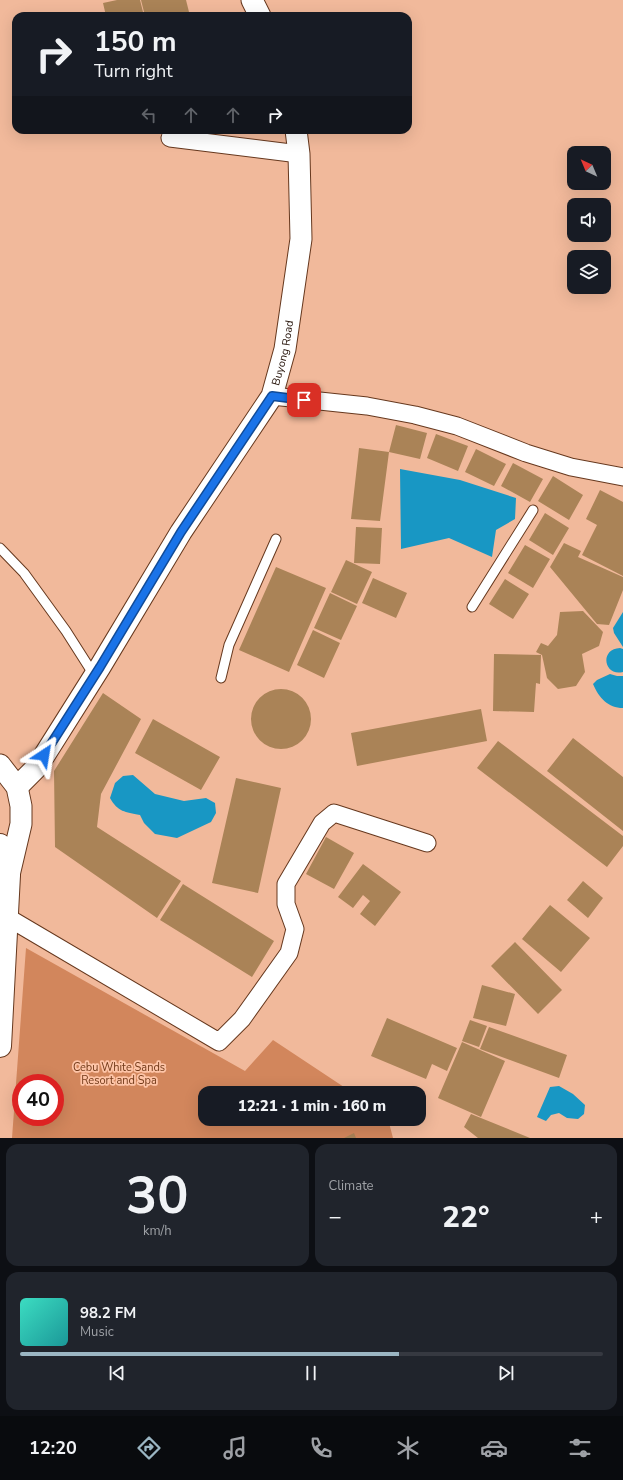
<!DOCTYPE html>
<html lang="en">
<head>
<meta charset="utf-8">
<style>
  body { margin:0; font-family:"Nunito Sans",sans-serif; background:#20242c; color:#f1f3f6; height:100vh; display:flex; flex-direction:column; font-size:15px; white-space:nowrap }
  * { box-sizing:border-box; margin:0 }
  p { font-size:13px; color:#9ea1a6 }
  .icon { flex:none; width:22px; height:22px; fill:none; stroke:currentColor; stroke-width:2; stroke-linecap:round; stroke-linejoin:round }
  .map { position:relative; height:1138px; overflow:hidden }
  .drawer { display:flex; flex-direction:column; gap:6px; padding:6px; background:#0d0f14; flex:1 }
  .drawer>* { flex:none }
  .guide { position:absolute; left:12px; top:12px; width:400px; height:122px; border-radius:12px; box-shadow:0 4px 16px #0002; background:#171b24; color:#f1f3f6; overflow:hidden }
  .needle { width:26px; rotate:316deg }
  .buttons { position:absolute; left:567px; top:146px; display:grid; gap:8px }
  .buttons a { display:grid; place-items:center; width:44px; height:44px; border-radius:8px; background:#171b24; box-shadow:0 4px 16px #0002; font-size:20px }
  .speed { position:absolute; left:12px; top:1074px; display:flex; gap:8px; font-size:20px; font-weight:700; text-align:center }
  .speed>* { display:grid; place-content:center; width:52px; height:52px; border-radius:50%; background:#171b24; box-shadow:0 4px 16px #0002; line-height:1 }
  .speed .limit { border:6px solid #d22; background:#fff; color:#111 }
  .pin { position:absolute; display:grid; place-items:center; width:34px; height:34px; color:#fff; margin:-17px; border-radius:8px; box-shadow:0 2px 6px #0006 }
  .me { position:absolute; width:44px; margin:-22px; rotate:33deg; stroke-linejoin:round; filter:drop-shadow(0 0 3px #0008) }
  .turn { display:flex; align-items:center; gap:14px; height:84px; padding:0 16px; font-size:18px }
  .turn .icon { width:52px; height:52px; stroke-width:2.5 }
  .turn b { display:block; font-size:28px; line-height:34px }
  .lanes { display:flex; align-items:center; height:38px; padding:0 16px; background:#0003; justify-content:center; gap:20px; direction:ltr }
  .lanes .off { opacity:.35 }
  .big { font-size:30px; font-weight:800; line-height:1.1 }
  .drawer .card { flex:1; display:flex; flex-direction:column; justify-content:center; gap:6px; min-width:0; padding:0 14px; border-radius:12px; background:#20242c }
  .drawer .dial { align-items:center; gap:0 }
  .dial b { font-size:52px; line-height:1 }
  .song { display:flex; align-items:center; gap:12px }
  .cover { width:48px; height:48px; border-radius:6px; background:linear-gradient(135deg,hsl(170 70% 55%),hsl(180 70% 35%)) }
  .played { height:4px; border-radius:2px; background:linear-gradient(90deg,#9bb6c3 65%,#363941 65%) }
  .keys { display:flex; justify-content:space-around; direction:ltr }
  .heat { display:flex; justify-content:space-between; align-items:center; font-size:22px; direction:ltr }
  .drawer .tiles { flex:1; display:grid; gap:6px; grid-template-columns:1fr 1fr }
  .card:last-child { grid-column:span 2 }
  .trip { position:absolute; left:198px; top:1086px; width:228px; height:40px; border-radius:12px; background:#171b24; box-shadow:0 4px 16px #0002; font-weight:800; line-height:40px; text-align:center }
  .menu { display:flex; height:64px; justify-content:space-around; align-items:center; background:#090b0e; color:#9ea1a6 }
  .menu .icon { width:28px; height:28px }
  .menu .selected { color:#9bb6c3 }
  .menu b { font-size:18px; color:#f1f3f6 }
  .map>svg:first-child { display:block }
  .green { fill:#d2865c; fill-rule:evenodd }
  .water { fill:#1897c4 }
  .building { fill:#aa8357 }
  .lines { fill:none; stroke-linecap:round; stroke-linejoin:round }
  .service-casing { stroke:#66381e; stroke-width:11 }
  .minor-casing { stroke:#66381e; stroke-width:19 }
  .tertiary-casing { stroke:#66381e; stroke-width:23 }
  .primary-casing { stroke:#66381e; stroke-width:24 }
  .service { stroke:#fff; stroke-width:9 }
  .minor { stroke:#fff; stroke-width:17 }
  .tertiary { stroke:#fff; stroke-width:21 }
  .primary { stroke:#fff; stroke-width:22 }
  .route-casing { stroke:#114b97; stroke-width:10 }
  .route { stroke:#1a73e8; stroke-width:7 }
  .labels { text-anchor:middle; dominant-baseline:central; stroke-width:3.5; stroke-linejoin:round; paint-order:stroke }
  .street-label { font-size:11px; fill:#200d03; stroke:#fec5a8 }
  .park-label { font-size:11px; fill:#733b1a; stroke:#fec5a8 }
</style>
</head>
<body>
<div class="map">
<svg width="623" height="1138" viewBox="0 0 623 1138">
  <rect width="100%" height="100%" fill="#f1b99b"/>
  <path class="green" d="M26,948L245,1071L273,1040L353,1093H205V1119H388L393,1138H12ZM21,1083H55V1117H21Z"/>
  <path class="water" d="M400,469L460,480L516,498L515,519L496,530L492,557L449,538L401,549Z
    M623,612V647L614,633L613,628Z
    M620,648L623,649V672C604,677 599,649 620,648Z
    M610,674L617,676H623V708C608,708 599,698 593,684L597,680Z
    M133,775L155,794L184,801L206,798L215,803L216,813L211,822L177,838L155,834L144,823L140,815C125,812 118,812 110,798L115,783L123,776Z
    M559,1086L573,1094L585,1105L584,1114L578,1119L567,1118L559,1113L551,1115L546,1121L537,1117L550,1087Z"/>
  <path class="building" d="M117,0H140L144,16H106L103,3Z
    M141,0H186L190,16H145Z
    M396,425L427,433L420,459L389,452L380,521L351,519L359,448L389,452Z
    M436,434L468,446L458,471L427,458Z
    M476,449L506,464L494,486L465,472Z
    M513,463L543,479L530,502L501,486Z
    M553,476L583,495L569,520L538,501Z
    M600,490L623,502V576L582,555L597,525L586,519Z
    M545,513L569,528L553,555L529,540Z
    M356,527L382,528L380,564L354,563Z
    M564,543L581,551L578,557L623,577V590L609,625L597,624L550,567Z
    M525,545L550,559L533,588L508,573Z
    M346,560L372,572L357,604L331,592Z
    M276,567L326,588L289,672L239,650Z
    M373,578L407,593L396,618L362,603Z
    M505,579L529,594L513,619L489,604Z
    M330,593L357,606L341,640L314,628Z
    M583,611L603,632L599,646L582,654L585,672L576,686L558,689L547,678L542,655L536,652L541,643L548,646L557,635L560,612Z
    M313,630L340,643L324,678L297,665Z
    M494,654L541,655L540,684L536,683L534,712L493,711Z
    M251 719a30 30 0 1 1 60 0a30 30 0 1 1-60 0Z
    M103,693L141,719L101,794L97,827L181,881L157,918L55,847L54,771Z
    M481,709L487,741L357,766L351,733Z
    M153,719L220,757L201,790L135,753Z
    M573,738L623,777V831L547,771Z
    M498,741L623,836V846L607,867L477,768Z
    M236,778L281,788L258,893L212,883Z
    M326,837L354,853L334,889L306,874Z
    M363,864L401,892L375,926L360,914L370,901L363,895L353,908L338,897Z
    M583,881L603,898L588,918L567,900Z
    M183,884L274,941L252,977L160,920Z
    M550,905L590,938L561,972L522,939Z
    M515,942L562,990L538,1014L491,966Z
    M482,985L515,994L506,1026L473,1018Z
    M387,1018L457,1048L447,1071L432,1064L426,1079L371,1056Z
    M470,1020L487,1026L479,1047L462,1041Z
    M489,1027L567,1055L559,1078L480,1049Z
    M462,1042L505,1061L481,1117L438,1098Z
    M471,1114L530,1138H478L464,1127Z
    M354,1133L356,1138H344Z"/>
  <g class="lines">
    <defs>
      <path id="service" d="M0,548L24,573L66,631L94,675
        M472,607L533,510
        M221,678L229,645L276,539"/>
      <path id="minor" d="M170,138L299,154
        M272,396L367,406L415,415L457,426L526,453L571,467L623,477
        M7,917L219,1042L242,1019L289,953L295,929L286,904V884L322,823L334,813L427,843"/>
      <g id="tertiary">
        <path d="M252,0L260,16"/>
        <path d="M0,765L17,787L21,806V824L9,875"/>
        <path id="s1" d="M17,787L37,767L100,667L181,532L272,396L285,349L301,239L299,154L296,130"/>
      </g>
      <path id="primary" d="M0,845L9,875L0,1046"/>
    </defs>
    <use href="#service" class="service-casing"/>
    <use href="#minor" class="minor-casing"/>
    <use href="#tertiary" class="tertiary-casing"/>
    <use href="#primary" class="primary-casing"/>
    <use href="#service" class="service"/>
    <use href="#minor" class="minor"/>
    <use href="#tertiary" class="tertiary"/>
    <use href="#primary" class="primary"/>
  </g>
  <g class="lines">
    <defs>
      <path id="route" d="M44,755L100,667L181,532L272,396L304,400"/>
    </defs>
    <use href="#route" class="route-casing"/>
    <use href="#route" class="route"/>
  </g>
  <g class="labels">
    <g class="street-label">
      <text stroke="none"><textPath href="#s1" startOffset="512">Buyong Road</textPath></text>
    </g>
    <g class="park-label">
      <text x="119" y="1067">Cebu White Sands<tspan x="119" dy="13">Resort and Spa</tspan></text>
    </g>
  </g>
</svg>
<div class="buttons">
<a><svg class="needle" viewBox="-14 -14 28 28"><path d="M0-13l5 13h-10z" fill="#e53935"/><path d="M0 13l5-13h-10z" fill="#9ea1a6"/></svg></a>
<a><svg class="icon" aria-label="sound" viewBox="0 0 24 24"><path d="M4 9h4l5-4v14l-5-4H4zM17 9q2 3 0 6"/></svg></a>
<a><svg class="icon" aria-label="layers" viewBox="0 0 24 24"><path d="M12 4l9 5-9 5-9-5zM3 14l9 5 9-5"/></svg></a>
</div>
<div class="speed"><div class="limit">40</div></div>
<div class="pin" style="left:304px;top:400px;background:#d93025"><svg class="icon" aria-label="arrive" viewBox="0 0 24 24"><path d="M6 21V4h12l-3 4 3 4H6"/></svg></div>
<svg class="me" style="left:44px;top:755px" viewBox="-20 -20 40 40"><path d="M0-17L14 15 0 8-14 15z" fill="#1a73e8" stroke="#fff" stroke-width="4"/></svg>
<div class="trip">12:21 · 1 min · 160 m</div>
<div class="guide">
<div class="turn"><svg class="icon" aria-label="right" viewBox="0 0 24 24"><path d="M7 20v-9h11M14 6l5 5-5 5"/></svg><div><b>150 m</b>Turn right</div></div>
<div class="lanes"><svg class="icon off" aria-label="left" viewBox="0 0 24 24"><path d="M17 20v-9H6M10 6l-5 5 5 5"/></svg><svg class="icon off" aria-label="ahead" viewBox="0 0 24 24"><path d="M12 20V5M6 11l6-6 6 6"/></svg><svg class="icon off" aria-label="ahead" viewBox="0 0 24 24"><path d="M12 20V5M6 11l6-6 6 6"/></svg><svg class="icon" aria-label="right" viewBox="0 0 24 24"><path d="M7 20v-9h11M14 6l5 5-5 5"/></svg></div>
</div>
</div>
<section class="drawer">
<div class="tiles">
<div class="card dial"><b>30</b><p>km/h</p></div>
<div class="card"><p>Climate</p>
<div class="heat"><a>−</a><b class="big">22°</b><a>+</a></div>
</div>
<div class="card">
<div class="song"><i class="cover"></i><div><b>98.2 FM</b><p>Music</p></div></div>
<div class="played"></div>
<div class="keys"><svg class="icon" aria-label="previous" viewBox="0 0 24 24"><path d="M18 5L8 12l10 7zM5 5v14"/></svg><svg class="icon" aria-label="pause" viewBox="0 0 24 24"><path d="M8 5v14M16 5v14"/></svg><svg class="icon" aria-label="next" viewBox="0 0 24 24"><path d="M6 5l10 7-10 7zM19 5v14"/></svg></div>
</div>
</div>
</section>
<nav class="menu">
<b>12:20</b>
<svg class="icon selected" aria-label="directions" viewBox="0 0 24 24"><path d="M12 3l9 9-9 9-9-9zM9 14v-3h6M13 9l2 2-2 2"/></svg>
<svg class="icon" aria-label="music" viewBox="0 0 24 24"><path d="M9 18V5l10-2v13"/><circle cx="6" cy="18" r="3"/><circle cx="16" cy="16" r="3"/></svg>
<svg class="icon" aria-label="phone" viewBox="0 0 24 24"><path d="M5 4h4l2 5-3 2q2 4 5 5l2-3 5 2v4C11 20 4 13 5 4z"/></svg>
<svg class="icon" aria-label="climate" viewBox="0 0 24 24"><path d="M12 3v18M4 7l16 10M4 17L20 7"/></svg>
<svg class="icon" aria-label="car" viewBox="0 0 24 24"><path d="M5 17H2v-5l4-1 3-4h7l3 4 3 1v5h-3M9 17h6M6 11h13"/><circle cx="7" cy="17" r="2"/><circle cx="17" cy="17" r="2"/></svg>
<svg class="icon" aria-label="filters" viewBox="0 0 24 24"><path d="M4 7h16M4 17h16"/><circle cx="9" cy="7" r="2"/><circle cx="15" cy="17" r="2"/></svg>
</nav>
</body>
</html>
